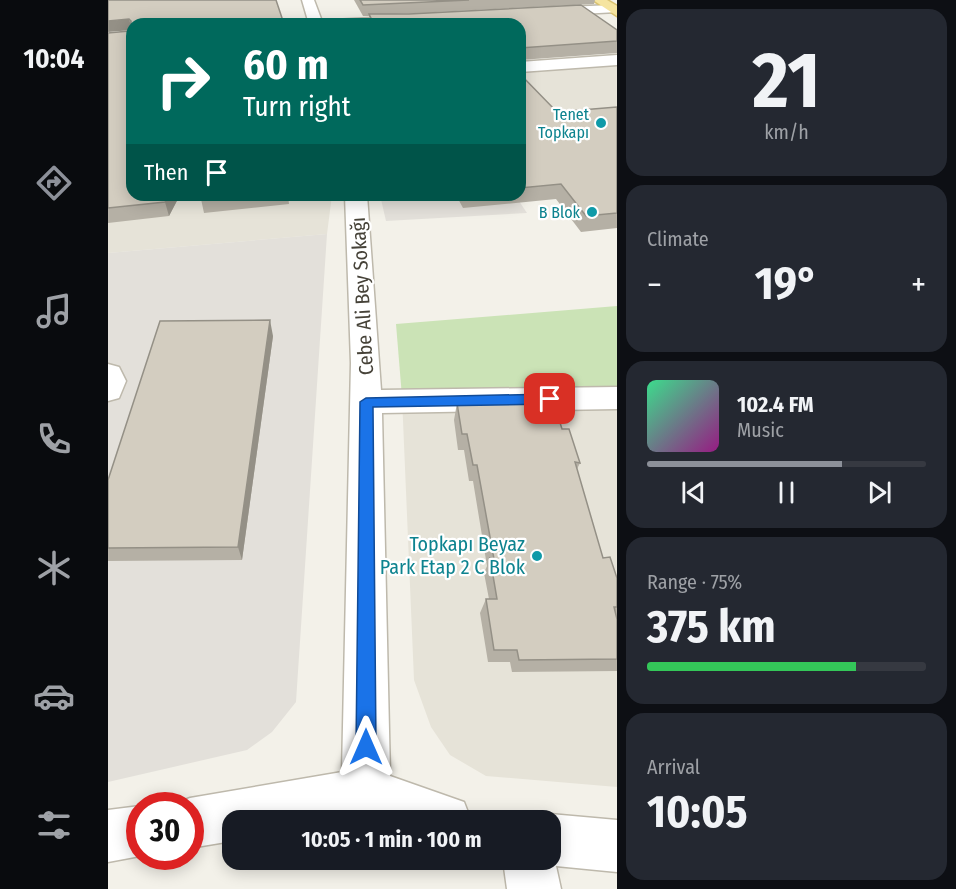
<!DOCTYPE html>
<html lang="en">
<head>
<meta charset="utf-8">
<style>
  body { margin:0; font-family:"Fira Sans Condensed",sans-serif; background:#242831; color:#f1f3f6; height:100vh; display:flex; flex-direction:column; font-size:22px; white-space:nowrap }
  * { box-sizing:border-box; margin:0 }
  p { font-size:20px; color:#9ea1a6 }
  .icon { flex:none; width:33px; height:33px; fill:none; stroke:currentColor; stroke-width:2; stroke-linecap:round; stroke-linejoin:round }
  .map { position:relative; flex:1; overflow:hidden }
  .sheet { display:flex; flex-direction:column; gap:9px; padding:9px; background:#0d0f14; width:339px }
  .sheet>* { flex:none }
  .hud { position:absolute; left:18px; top:18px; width:400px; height:183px; border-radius:18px; box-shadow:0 3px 15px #0003; background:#00695c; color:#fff; overflow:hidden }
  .speed { position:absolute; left:18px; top:792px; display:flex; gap:12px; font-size:30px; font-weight:700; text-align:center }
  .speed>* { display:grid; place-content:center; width:78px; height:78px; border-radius:50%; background:#171b24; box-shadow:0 3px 15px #0003; line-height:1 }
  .speed .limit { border:9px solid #d22; background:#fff; color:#111 }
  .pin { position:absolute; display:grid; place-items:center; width:51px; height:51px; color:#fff; margin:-26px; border-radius:12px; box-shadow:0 3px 9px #0006 }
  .me { position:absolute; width:66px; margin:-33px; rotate:0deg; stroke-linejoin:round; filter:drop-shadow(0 0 4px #0008) }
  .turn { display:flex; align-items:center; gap:21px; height:126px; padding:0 18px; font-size:27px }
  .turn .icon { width:78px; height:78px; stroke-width:2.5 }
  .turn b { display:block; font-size:42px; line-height:51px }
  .then { display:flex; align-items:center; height:57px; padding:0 18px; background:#0003; gap:12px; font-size:22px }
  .big { font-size:45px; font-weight:700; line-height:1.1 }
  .sheet .tile { flex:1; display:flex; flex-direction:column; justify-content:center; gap:9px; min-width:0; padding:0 21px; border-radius:18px; background:#242831 }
  .sheet .dial { align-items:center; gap:0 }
  .dial b { font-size:78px; line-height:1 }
  .song { display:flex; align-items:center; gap:18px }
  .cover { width:72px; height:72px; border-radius:9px; background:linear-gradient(135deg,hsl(150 70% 55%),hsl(310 70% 35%)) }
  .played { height:6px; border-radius:3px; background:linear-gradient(90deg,#8c9099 70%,#363941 70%) }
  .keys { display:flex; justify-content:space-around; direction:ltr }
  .heat { display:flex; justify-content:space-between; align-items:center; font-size:33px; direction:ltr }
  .charge { height:9px; border-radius:4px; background:linear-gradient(90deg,#34c759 75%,#363941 0) }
  .trip { position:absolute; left:114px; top:810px; width:339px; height:60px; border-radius:18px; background:#171b24; box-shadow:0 3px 15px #0003; font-weight:700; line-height:60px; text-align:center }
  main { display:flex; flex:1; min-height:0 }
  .tab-bar { display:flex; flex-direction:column; width:108px; justify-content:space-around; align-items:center; background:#090b0e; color:#9ea1a6 }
  .tab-bar .icon { width:42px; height:42px }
  .tab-bar .selected { color:#8c9099 }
  .tab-bar b { font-size:27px; color:#f1f3f6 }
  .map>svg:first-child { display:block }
  .residential { fill:#e6e3d8 }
  .industrial { fill:#e3e0da }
  .green { fill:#cbe3b6 }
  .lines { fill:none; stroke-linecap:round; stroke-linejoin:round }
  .minor-casing { stroke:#beb9ac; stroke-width:3 }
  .major-casing { stroke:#d9c271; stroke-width:3 }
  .minor { fill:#fff; fill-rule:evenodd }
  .major { fill:#f5e4a0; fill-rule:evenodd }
  .wall { fill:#b5b0a5 }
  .shaded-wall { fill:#949086 }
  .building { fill:#d3cdc0; stroke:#949086; stroke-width:1.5 }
  .route { fill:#1a73e8; stroke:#114b97; stroke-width:1.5 }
  .culture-dot { fill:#0f9aa8; stroke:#fff; stroke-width:2 }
  .labels { text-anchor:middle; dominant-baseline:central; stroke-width:4.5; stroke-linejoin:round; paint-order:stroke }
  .far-culture-label { font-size:16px; fill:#0d838f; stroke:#fff; text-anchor:end }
  .street-label { font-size:20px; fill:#464238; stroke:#fff }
  .culture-label { font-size:20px; fill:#0d838f; stroke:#fff; text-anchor:end }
</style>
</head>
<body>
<main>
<nav class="tab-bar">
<b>10:04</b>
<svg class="icon selected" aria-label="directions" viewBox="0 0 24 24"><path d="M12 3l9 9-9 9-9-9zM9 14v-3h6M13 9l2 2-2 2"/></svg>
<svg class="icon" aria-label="music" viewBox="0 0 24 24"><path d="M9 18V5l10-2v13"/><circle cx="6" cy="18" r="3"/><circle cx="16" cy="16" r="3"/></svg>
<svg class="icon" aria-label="phone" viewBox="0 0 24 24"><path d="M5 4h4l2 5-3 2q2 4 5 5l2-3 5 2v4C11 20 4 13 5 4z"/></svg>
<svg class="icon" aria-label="climate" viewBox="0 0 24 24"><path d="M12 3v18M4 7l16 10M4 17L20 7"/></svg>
<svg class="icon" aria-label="car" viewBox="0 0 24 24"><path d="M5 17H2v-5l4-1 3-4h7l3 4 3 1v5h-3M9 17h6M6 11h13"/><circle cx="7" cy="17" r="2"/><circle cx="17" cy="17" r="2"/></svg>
<svg class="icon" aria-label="filters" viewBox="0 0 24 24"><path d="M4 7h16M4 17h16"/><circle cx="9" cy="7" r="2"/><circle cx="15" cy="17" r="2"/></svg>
</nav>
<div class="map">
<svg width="509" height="889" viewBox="0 0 509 889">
  <rect width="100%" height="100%" fill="#f3f1e9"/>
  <path class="residential" d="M509,65V149L413,156V72Z
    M0,137L24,195H224L219,234L0,253Z
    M509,394V787L378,776L342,755L323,727L306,680L294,397Z"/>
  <path class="industrial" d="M272,195H407L419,213L278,221Z
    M219,234L188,702L164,732L139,750L0,782V253Z"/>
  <path class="green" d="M509,306V394L294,397L288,324Z"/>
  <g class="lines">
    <defs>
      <path id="minor" d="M194,0H206L215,24H201Z
        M504,5L509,6V12L437,16L430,12L437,8Z
        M304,16L311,20L309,23L218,24L225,20Z
        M509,55V65L412,72V62Z
        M237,195H259L273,390L509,387V409L274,413L282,776L356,802L363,820H267L258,818L241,820H124V841L82,848V806L64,805L82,798L234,772L243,363Z
        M0,364L11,367L18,381L11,398L0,401Z
        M32,806V856L0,862V810Z
        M442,814L509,820V872L448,866L453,889H399L395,860H442V820H427Z"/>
      <path id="major" d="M485,0H499L509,6V16Z"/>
    </defs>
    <use href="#minor" class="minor-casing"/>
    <use href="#major" class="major-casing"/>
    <use href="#minor" class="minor"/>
    <use href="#major" class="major"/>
  </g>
  <path class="wall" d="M0,0H168L24,24V195H72L61,216L0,223V33L21,31L22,30Z
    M246,0H487L486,4L288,14L473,5L509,30V41H504H509V53L412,60V24H266L262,17L266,24H261V16H255Z
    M412,74L449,112L509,107V228L473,232L448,199L355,208L348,195H412Z
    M94,195H180L181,204L96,213L93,199Z
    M165,336L134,560L0,561V480Z
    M365,398L454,429L472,463L469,469L495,558L509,578V671L404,672L402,662H380L372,613L378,599H381L376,573L379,566L365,481H361L356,450H350L346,420L349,403H364Z"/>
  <path class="shaded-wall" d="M21,19L24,30L0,32V21Z
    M61,195H72L61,216L57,202Z
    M162,320L165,336L134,560L130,547Z"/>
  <path class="building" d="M0,0H168L174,18L175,24H24V195H61L57,202L0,208V33L21,31L23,29V21L21,19L0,21Z
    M252,0H361L255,5Z
    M473,5L509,30V41L412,48V24H266L261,14H301Z
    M412,74L449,112L509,107V213L478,216L453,184L412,188Z
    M94,195H132L93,199Z
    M162,320L130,547L0,548V480L52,321Z
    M444,397L454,429H461L472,463L467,462L495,558L502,557L509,578V607H506L509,619V659L411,660L409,650H386L378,599H389L382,558L386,559L369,465H365L359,434H354L349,403H366L365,398Z"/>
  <path class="route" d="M442,394L448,399L442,404L265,407L268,747L265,754L258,757L251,754L248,747L252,402L258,398Z"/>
  <g class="culture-dot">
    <circle cx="493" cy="123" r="6"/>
    <circle cx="484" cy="212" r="6"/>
    <circle cx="429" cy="556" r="6"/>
  </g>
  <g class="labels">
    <g class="far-culture-label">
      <text x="481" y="114">Tenet<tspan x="481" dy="18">Topkapı</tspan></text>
      <text x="472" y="212">B Blok</text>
    </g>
    <g class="street-label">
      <text transform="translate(254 296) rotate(-93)">Cebe Ali Bey Sokağı</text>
    </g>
    <g class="culture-label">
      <text x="417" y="544">Topkapı Beyaz<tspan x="417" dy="23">Park Etap 2 C Blok</tspan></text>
    </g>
  </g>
</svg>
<div class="speed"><div class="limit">30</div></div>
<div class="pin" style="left:442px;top:399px;background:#d93025"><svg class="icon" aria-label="arrive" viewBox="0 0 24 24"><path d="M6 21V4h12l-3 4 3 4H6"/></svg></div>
<svg class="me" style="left:258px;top:747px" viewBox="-20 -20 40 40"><path d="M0-17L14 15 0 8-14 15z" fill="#1a73e8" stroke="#fff" stroke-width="4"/></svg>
<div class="trip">10:05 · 1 min · 100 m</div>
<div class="hud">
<div class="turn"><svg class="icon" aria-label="right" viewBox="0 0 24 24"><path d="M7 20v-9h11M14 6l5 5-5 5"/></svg><div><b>60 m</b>Turn right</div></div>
<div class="then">Then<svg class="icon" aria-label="arrive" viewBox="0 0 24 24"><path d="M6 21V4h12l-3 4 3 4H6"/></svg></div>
</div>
</div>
<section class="sheet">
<div class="tile dial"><b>21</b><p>km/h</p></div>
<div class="tile"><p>Climate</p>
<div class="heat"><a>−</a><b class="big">19°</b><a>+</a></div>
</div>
<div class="tile">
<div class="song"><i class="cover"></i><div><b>102.4 FM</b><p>Music</p></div></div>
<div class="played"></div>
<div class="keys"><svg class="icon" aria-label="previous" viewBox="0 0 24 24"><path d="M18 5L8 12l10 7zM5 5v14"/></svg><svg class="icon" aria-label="pause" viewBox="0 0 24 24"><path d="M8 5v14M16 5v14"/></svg><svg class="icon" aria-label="next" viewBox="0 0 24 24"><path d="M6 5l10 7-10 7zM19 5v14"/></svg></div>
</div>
<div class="tile"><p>Range · 75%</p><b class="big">375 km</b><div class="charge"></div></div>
<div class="tile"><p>Arrival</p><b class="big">10:05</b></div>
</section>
</main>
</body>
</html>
